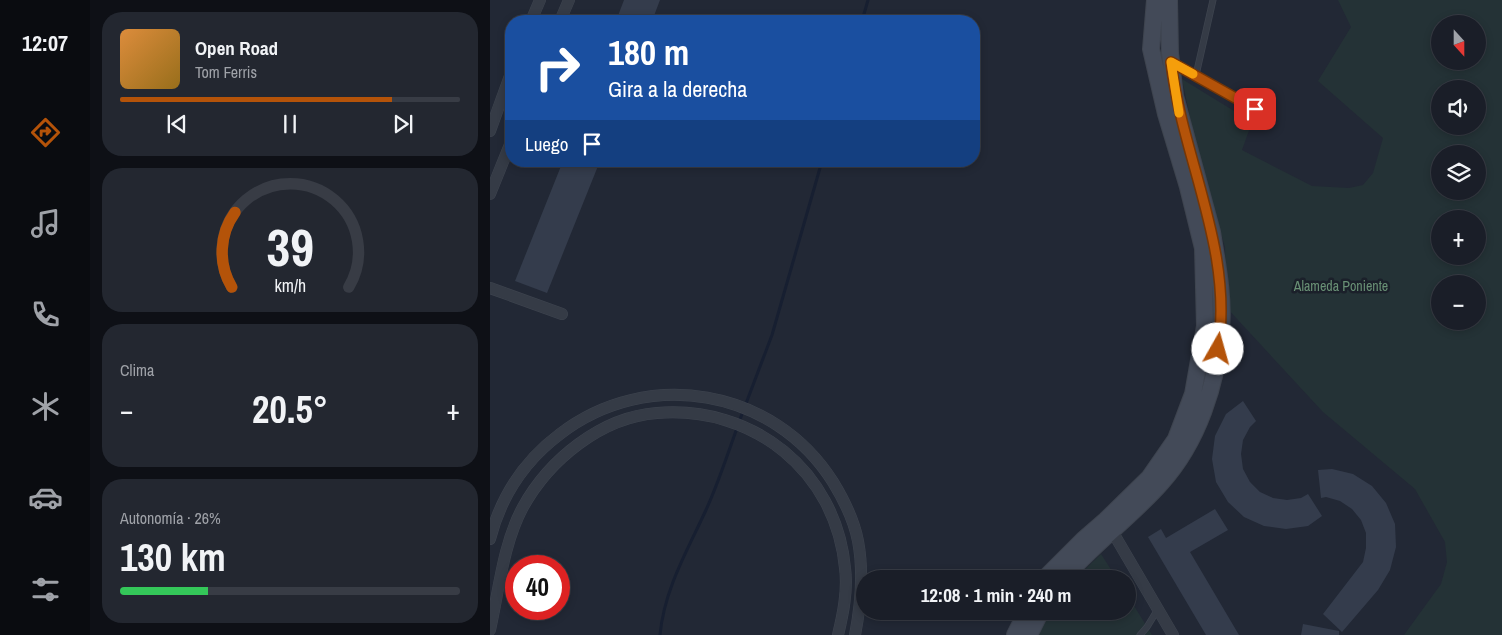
<!DOCTYPE html>
<html lang="es">
<head>
<meta charset="utf-8">
<style>
  body { margin:0; font-family:"Archivo Narrow",sans-serif; background:#232730; color:#f1f3f6; height:100vh; display:flex; flex-direction:column; font-size:19px; white-space:nowrap }
  * { box-sizing:border-box; margin:0 }
  p { font-size:16px; color:#9fa2a8 }
  .icon { flex:none; width:28px; height:28px; fill:none; stroke:currentColor; stroke-width:2; stroke-linecap:round; stroke-linejoin:round }
  .map { position:relative; flex:1; overflow:hidden }
  .side { display:flex; flex-direction:column; gap:12px; padding:12px; background:#0e1016; width:400px }
  .side>* { flex:none }
  .top-card { position:absolute; left:15px; top:15px; width:475px; height:152px; border-radius:20px; box-shadow:0 2px 8px #0003,0 0 0 1px #383c45; background:#1a4fa0; color:#fff; overflow:hidden }
  .needle { width:32px; rotate:159deg }
  .buttons { position:absolute; left:941px; top:15px; display:grid; gap:10px }
  .buttons a { display:grid; place-items:center; width:55px; height:55px; border-radius:50%; background:#1a1e28; box-shadow:0 2px 8px #0003,0 0 0 1px #383c45; font-size:25px }
  .speed { position:absolute; left:15px; top:555px; display:flex; gap:10px; font-size:25px; font-weight:700; text-align:center }
  .speed>* { display:grid; place-content:center; width:65px; height:65px; border-radius:50%; background:#1a1e28; box-shadow:0 2px 8px #0003,0 0 0 1px #383c45; line-height:1 }
  .speed .limit { border:8px solid #d22; background:#fff; color:#111 }
  .pin { position:absolute; display:grid; place-items:center; width:42px; height:42px; color:#fff; margin:-21px; border-radius:10px; box-shadow:0 2px 8px #0006 }
  .me { position:absolute; width:55px; margin:-28px; rotate:7deg; stroke-linejoin:round; filter:drop-shadow(0 0 4px #0008) }
  .turn { display:flex; align-items:center; gap:18px; height:105px; padding:0 20px; font-size:22px }
  .turn .icon { width:65px; height:65px; stroke-width:2.5 }
  .turn b { display:block; font-size:35px; line-height:42px }
  .then { display:flex; align-items:center; height:48px; padding:0 20px; background:#0003; gap:10px; font-size:19px }
  .big { font-size:38px; font-weight:700; line-height:1.1 }
  .side .tile { flex:1; display:flex; flex-direction:column; justify-content:center; gap:8px; min-width:0; padding:0 18px; border-radius:20px; background:#232730 }
  .side .dial { align-items:center; gap:0 }
  .dial svg { height:130px; overflow:visible; fill:none; stroke:#383c45; stroke-width:7; stroke-linecap:round; text-anchor:middle }
  .dial text { fill:#f1f3f6; stroke:none }
  .song { display:flex; align-items:center; gap:15px }
  .cover { width:60px; height:60px; border-radius:8px; background:linear-gradient(135deg,hsl(30 70% 55%),hsl(40 70% 35%)) }
  .played { height:5px; border-radius:2px; background:linear-gradient(90deg,#b45309 80%,#383c45 80%) }
  .keys { display:flex; justify-content:space-around; direction:ltr }
  .heat { display:flex; justify-content:space-between; align-items:center; font-size:28px; direction:ltr }
  .charge { height:8px; border-radius:4px; background:linear-gradient(90deg,#34c759 26%,#383c45 0) }
  .trip { position:absolute; left:366px; top:570px; width:280px; height:50px; border-radius:25px; background:#1a1e28; box-shadow:0 2px 8px #0003,0 0 0 1px #383c45; font-weight:700; line-height:50px; text-align:center }
  main { display:flex; flex:1; min-height:0 }
  .tab-bar { display:flex; flex-direction:column; width:90px; justify-content:space-around; align-items:center; background:#0a0c10; color:#9fa2a8 }
  .tab-bar .icon { width:35px; height:35px }
  .tab-bar .current { color:#b45309 }
  .tab-bar b { font-size:22px; color:#f1f3f6 }
  .map>svg:first-child { display:block }
  .green { fill:#243236; fill-rule:evenodd }
  .lines { fill:none; stroke-linecap:round; stroke-linejoin:round }
  .stream { stroke:#171f31; stroke-width:3 }
  .building { fill:#343c4c }
  .lane-casing { stroke:#3e444f; stroke-width:7 }
  .street-casing { stroke:#3e444f; stroke-width:12 }
  .secondary-casing { stroke:#3e444f; stroke-width:18 }
  .lane { stroke:#353b46; stroke-width:5.5 }
  .street { stroke:#353b46; stroke-width:11 }
  .secondary { stroke:#434a58; stroke-width:16 }
  .route-casing { stroke:#753606; stroke-width:12 }
  .route { stroke:#b45309; stroke-width:9 }
  .slow { stroke:#f59e0b; stroke-width:9 }
  .labels { text-anchor:middle; dominant-baseline:central; stroke-width:5; stroke-linejoin:round; paint-order:stroke }
  .park-label { font-size:14px; fill:#699075; stroke:#1b202a }
</style>
</head>
<body>
<main>
<nav class="tab-bar">
<b>12:07</b>
<svg class="icon current" aria-label="directions" viewBox="0 0 24 24"><path d="M12 3l9 9-9 9-9-9zM9 14v-3h6M13 9l2 2-2 2"/></svg>
<svg class="icon" aria-label="music" viewBox="0 0 24 24"><path d="M9 18V5l10-2v13"/><circle cx="6" cy="18" r="3"/><circle cx="16" cy="16" r="3"/></svg>
<svg class="icon" aria-label="phone" viewBox="0 0 24 24"><path d="M5 4h4l2 5-3 2q2 4 5 5l2-3 5 2v4C11 20 4 13 5 4z"/></svg>
<svg class="icon" aria-label="climate" viewBox="0 0 24 24"><path d="M12 3v18M4 7l16 10M4 17L20 7"/></svg>
<svg class="icon" aria-label="car" viewBox="0 0 24 24"><path d="M5 17H2v-5l4-1 3-4h7l3 4 3 1v5h-3M9 17h6M6 11h13"/><circle cx="7" cy="17" r="2"/><circle cx="17" cy="17" r="2"/></svg>
<svg class="icon" aria-label="filters" viewBox="0 0 24 24"><path d="M4 7h16M4 17h16"/><circle cx="9" cy="7" r="2"/><circle cx="15" cy="17" r="2"/></svg>
</nav>
<section class="side">
<div class="tile">
<div class="song"><i class="cover"></i><div><b>Open Road</b><p>Tom Ferris</p></div></div>
<div class="played"></div>
<div class="keys"><svg class="icon" aria-label="previous" viewBox="0 0 24 24"><path d="M18 5L8 12l10 7zM5 5v14"/></svg><svg class="icon" aria-label="pause" viewBox="0 0 24 24"><path d="M8 5v14M16 5v14"/></svg><svg class="icon" aria-label="next" viewBox="0 0 24 24"><path d="M6 5l10 7-10 7zM19 5v14"/></svg></div>
</div>
<div class="tile dial"><svg viewBox="0 0 100 80">
<path d="M14 69A42 42 0 1 1 86 69"/>
<path d="M14 69A42 42 0 0 1 16 23" stroke="#b45309"/>
<text x="50" y="56" font-size="32" font-weight="700">39</text>
<text x="50" y="72" font-size="11">km/h</text>
</svg></div>
<div class="tile"><p>Clima</p>
<div class="heat"><a>−</a><b class="big">20.5°</b><a>+</a></div>
</div>
<div class="tile"><p>Autonomía · 26%</p><b class="big">130 km</b><div class="charge"></div></div>
</section>
<div class="map">
<svg width="1012" height="635" viewBox="0 0 1012 635">
  <rect width="100%" height="100%" fill="#222835"/>
  <path class="green" d="M848,0H1012V635H914L951,584L957,562L955,542L925,489L833,412L736,307L735,247L710,165L692,79L762,122L752,150L822,186L859,188L873,185L883,173L893,138L828,81L861,27ZM950,24H988V61H950ZM950,89H988V126H950ZM950,154H988V191H950ZM950,219H988V256H950ZM950,284H988V321H950Z
    M611,554L627,579H585Z
    M638,596L662,635H549L561,611H638Z"/>
  <g class="lines">
    <path class="stream" d="M372,21L378,0
      M249,422L282,335L332,161
      M170,635C174,590 197,551 216,510C228,484 237,456 247,428"/>
  </g>
  <path class="building" d="M134,0H170L162,21H126Z
    M73,161H110L57,293L25,281Z
    M753,401L766,421L760,427L753,440L751,454L753,469L760,482L770,492L783,498L797,500L811,498L818,494L832,516L818,526L796,529L774,526L754,517L738,502L726,482L722,459L725,436L736,414Z
    M842,469L863,474L882,486L896,503L905,524L906,547L900,570L888,590L852,632L833,614L873,562L876,548V533L871,520L862,509L850,501L836,497L831,498L828,470Z
    M725,509L738,530L700,552L749,635H716L658,537L671,529L676,538Z
    M813,624L849,631V635H811Z"/>
  <g class="lines">
    <defs>
      <path id="lane" d="M685,64L780,117
        M706,75L723,0
        M650,635L657,627L668,609"/>
      <path id="street" d="M41,21L50,0
        M70,21L79,0
        M0,131L21,73
        M0,194L21,142
        M0,288L72,314
        M618,524L683,635
        M0,539C11,496 34,461 70,434C157,367 284,388 343,482C354,500 364,520 368,541C374,573 371,604 365,635
        M0,630C9,590 13,544 33,507C59,460 111,417 167,413C263,405 346,471 355,568C358,590 353,614 348,635"/>
      <path id="secondary" d="M554,579L593,540L616,520L659,478L686,439L703,394L715,326L713,248L698,187L676,114L661,49L665,0
        M573,579C603,544 641,517 671,483C708,442 727,384 731,330C734,298 727,263 722,232L685,96L680,53L679,0
        M525,635L537,611
        M539,635L551,611"/>
    </defs>
    <use href="#lane" class="lane-casing"/>
    <use href="#street" class="street-casing"/>
    <use href="#secondary" class="secondary-casing"/>
    <use href="#lane" class="lane"/>
    <use href="#street" class="street"/>
    <use href="#secondary" class="secondary"/>
  </g>
  <g class="lines">
    <defs>
      <path id="route" d="M728,349C744,250 692,158 681,62L765,109"/>
    </defs>
    <use href="#route" class="route-casing"/>
    <use href="#route" class="route"/>
    <path class="slow" d="M689,113L681,62L703,74"/>
  </g>
  <g class="labels">
    <g class="park-label">
      <text x="851" y="286">Alameda Poniente</text>
    </g>
  </g>
</svg>
<div class="buttons">
<a><svg class="needle" viewBox="-14 -14 28 28"><path d="M0-13l5 13h-10z" fill="#e53935"/><path d="M0 13l5-13h-10z" fill="#9fa2a8"/></svg></a>
<a><svg class="icon" aria-label="sound" viewBox="0 0 24 24"><path d="M4 9h4l5-4v14l-5-4H4zM17 9q2 3 0 6"/></svg></a>
<a><svg class="icon" aria-label="layers" viewBox="0 0 24 24"><path d="M12 4l9 5-9 5-9-5zM3 14l9 5 9-5"/></svg></a>
<a>+</a>
<a>−</a>
</div>
<div class="speed"><div class="limit">40</div></div>
<div class="pin" style="left:765px;top:109px;background:#d93025"><svg class="icon" aria-label="arrive" viewBox="0 0 24 24"><path d="M6 21V4h12l-3 4 3 4H6"/></svg></div>
<svg class="me" style="left:728px;top:349px" viewBox="-20 -20 40 40"><circle r="19" fill="#fff"/><path d="M0-13L10 11 0 6-10 11z" fill="#b45309"/></svg>
<div class="trip">12:08 · 1 min · 240 m</div>
<div class="top-card">
<div class="turn"><svg class="icon" aria-label="right" viewBox="0 0 24 24"><path d="M7 20v-9h11M14 6l5 5-5 5"/></svg><div><b>180 m</b>Gira a la derecha</div></div>
<div class="then">Luego<svg class="icon" aria-label="arrive" viewBox="0 0 24 24"><path d="M6 21V4h12l-3 4 3 4H6"/></svg></div>
</div>
</div>
</main>
</body>
</html>
